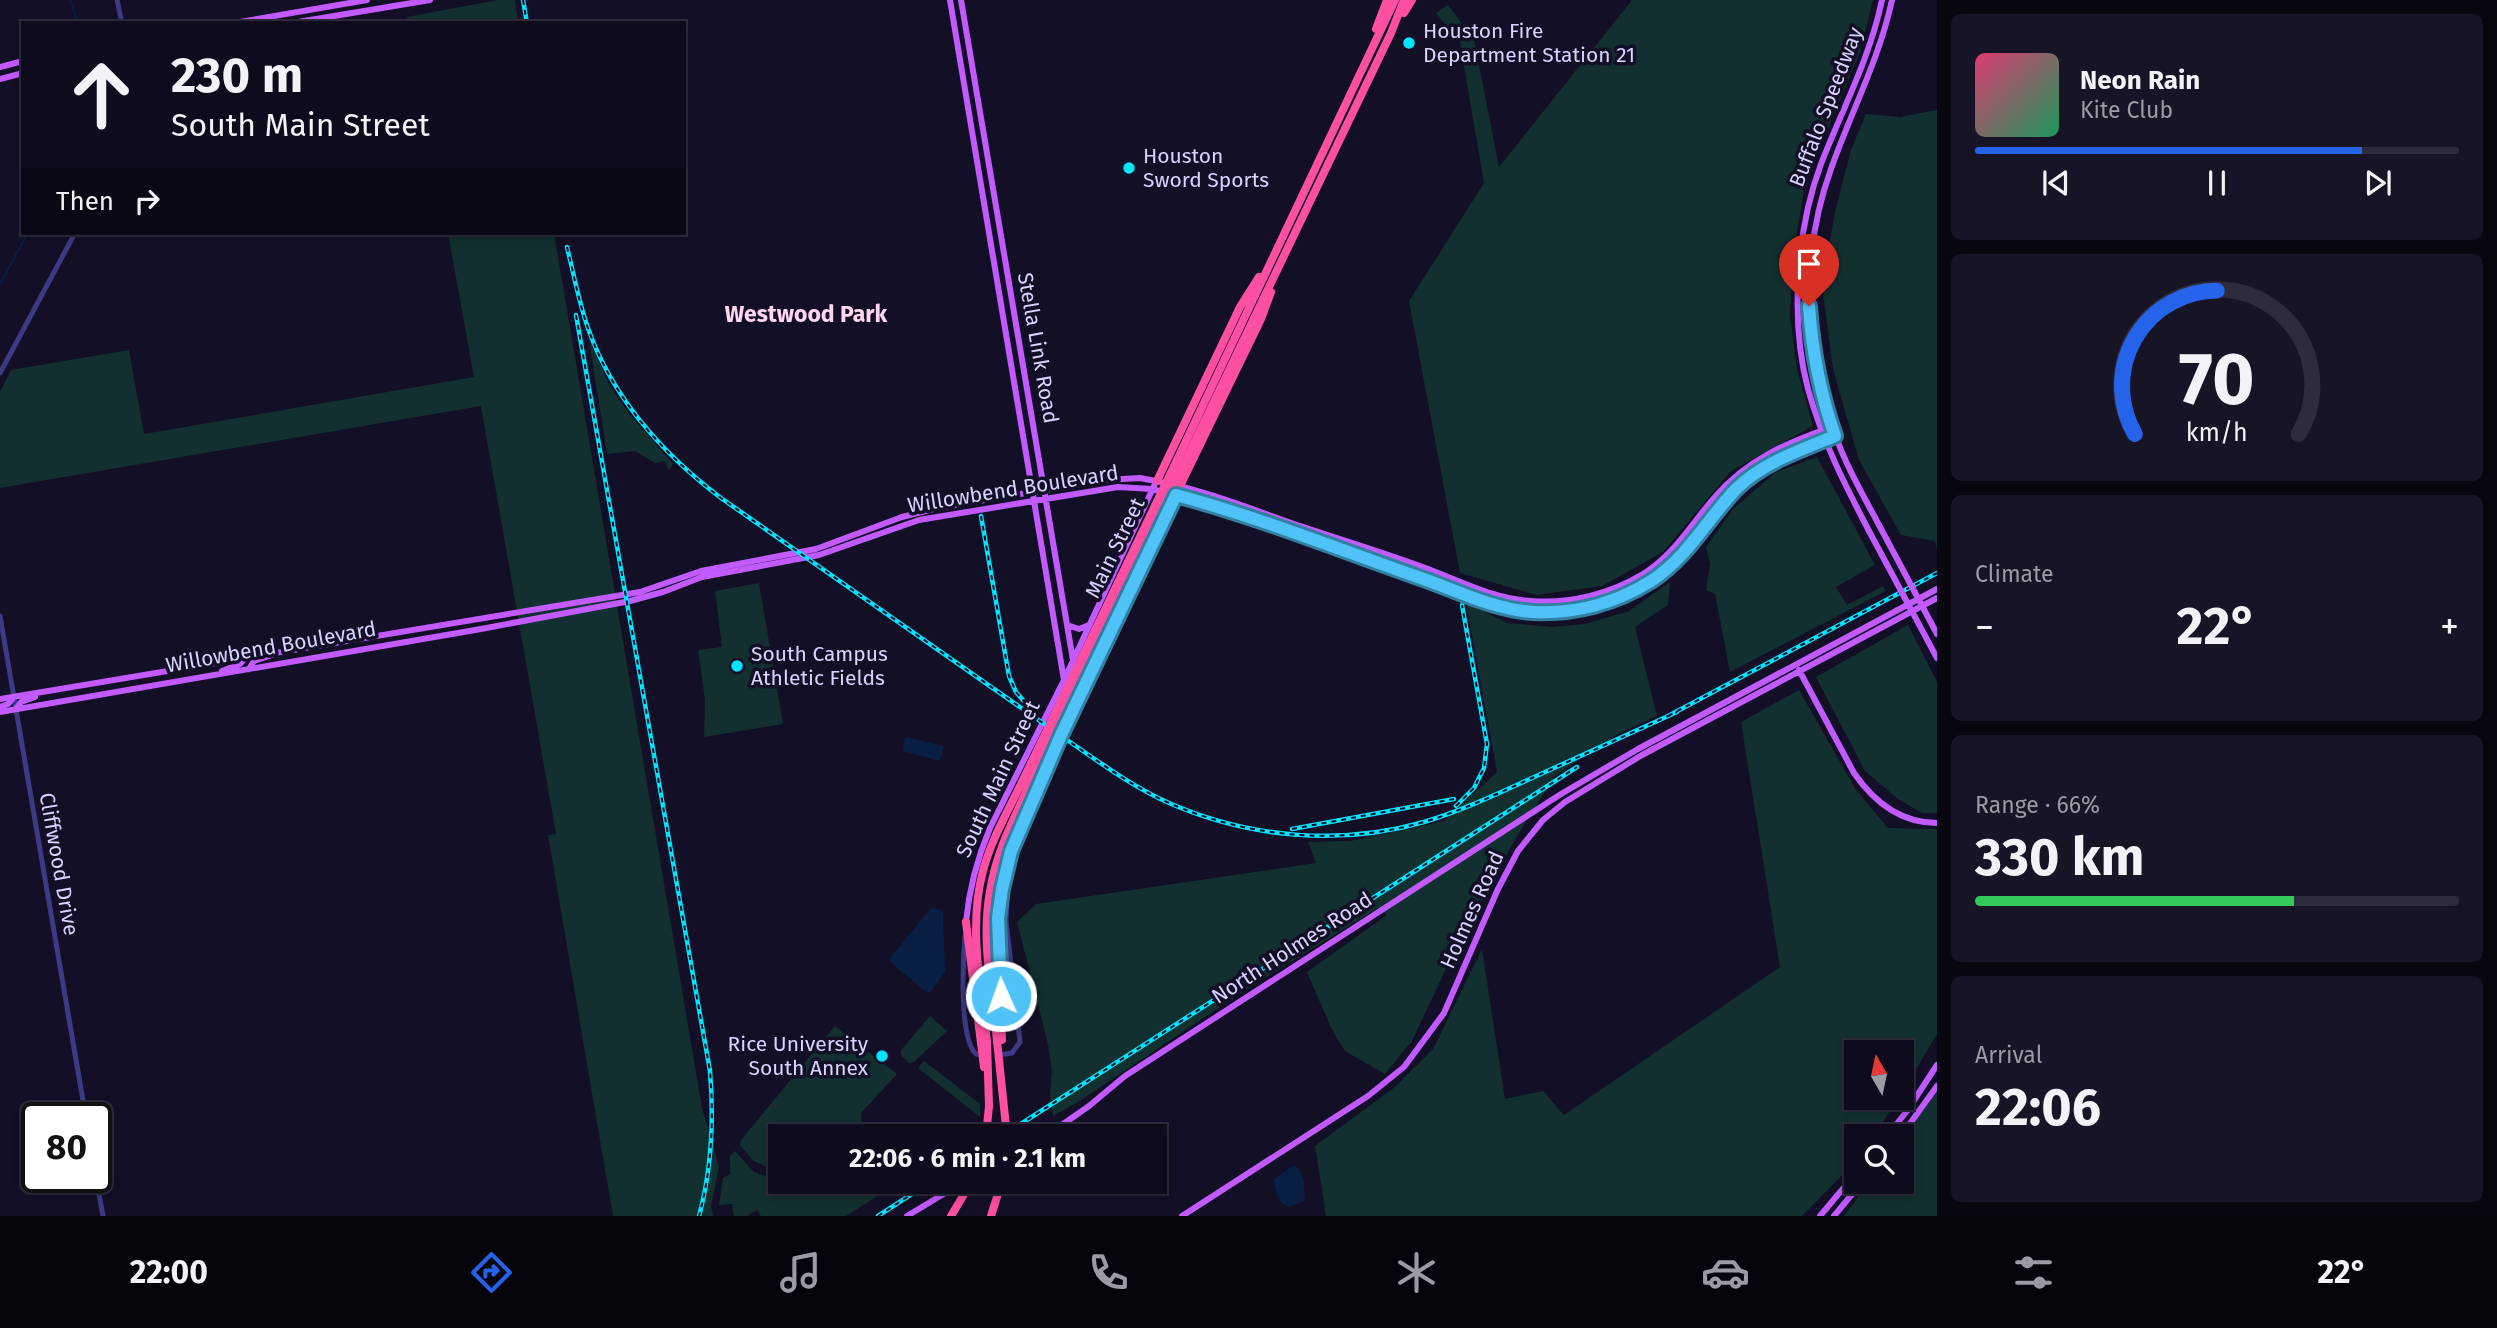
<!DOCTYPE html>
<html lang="en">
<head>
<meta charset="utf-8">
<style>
  body { margin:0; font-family:"Fira Sans",sans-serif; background:#171425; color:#f1f3f6; height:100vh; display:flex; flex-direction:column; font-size:26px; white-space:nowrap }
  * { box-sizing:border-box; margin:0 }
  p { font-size:23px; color:#9b9ba3 }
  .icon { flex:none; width:38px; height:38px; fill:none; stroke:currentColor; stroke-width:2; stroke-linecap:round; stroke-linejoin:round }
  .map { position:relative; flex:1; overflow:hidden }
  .side { display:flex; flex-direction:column; gap:14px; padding:14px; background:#08060f; width:560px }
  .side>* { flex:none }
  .guide { position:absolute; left:21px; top:21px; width:665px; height:214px; border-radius:0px; box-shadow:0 4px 10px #0003,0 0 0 2px #2e2b3b; background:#0e0b1c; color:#f1f3f6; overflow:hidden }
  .needle { width:46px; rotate:351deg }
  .buttons { position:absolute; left:1844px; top:1040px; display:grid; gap:14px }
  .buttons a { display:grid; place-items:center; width:70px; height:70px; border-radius:0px; background:#0e0b1c; box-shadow:0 4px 10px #0003,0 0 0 2px #2e2b3b; font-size:35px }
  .speed { position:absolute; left:21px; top:1102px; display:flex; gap:14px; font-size:35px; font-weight:700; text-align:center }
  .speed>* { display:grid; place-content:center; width:91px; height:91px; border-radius:50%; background:#0e0b1c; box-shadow:0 4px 10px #0003,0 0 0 2px #2e2b3b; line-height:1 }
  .speed .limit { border:4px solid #111; border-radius:10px; background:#fff; color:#111 }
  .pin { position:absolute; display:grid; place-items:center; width:60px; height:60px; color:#fff; margin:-72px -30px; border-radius:50% 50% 50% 0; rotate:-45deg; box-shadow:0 0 7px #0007 }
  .pin .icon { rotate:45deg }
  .me { position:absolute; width:77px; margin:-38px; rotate:358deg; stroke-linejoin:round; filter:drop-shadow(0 0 5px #0008) }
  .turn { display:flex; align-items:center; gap:24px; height:147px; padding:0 35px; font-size:32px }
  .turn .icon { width:91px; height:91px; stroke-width:2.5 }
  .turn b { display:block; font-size:49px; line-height:60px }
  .then { display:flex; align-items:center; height:66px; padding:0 35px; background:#0003; gap:14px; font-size:26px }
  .big { font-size:52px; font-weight:700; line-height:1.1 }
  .side .card { flex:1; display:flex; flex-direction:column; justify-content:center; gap:10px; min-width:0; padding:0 24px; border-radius:10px; background:#171425 }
  .side .dial { align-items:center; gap:0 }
  .dial svg { height:182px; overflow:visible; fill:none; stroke:#2e2b3b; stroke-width:7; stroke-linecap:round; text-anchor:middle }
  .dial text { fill:#f1f3f6; stroke:none }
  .song { display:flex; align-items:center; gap:21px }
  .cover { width:84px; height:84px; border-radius:10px; background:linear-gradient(135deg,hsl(340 70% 55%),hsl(150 70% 35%)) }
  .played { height:7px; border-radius:4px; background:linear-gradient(90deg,#2563eb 80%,#2e2b3b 80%) }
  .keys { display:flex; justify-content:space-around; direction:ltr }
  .heat { display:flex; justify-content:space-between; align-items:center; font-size:38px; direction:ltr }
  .charge { height:10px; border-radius:5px; background:linear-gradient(90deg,#34c759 66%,#2e2b3b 0) }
  .trip { position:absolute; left:768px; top:1124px; width:399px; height:70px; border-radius:0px; background:#0e0b1c; box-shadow:0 4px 10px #0003,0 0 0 2px #2e2b3b; font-weight:700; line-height:70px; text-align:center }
  .tab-bar { display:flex; height:112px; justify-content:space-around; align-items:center; background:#06040b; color:#9b9ba3 }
  .tab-bar .icon { width:49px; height:49px }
  .tab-bar .on { color:#2563eb }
  .tab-bar b { font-size:32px; color:#f1f3f6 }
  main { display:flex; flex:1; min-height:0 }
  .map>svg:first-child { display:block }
  .green { fill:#12302f }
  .water { fill:#0a1f44 }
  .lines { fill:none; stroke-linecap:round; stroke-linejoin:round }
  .stream { stroke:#0a1f44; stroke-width:2 }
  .minor { stroke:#3d3a85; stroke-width:5 }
  .major { stroke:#c25bff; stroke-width:6 }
  .highway { stroke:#ff4fa3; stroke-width:8 }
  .rail-casing { stroke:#00e5ff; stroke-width:4.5 }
  .rail { stroke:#130f26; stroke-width:2; stroke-dasharray:5; stroke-linecap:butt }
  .major-bridge { stroke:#c25bff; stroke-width:6 }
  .highway-bridge { stroke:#ff4fa3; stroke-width:8 }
  .route-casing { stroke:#337fa1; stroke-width:18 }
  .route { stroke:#4fc3f7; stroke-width:12 }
  .poi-dot { fill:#00e5ff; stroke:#130f26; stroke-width:2.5 }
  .labels { text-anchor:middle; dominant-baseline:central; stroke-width:7; stroke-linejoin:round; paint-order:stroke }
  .poi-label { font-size:21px; fill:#d9d4ff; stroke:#130f26; text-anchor:start }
  .street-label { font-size:21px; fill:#d9d4ff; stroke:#130f26 }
  .neighbourhood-label { font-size:23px; font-weight:bold; fill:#ffd6f0; stroke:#130f26 }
</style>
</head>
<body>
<main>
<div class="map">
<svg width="1937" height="1216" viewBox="0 0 1937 1216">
  <rect width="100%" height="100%" fill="#130f26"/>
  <path class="green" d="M498,0H515L518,23H408L407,17Z
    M1632,0H1873L1860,52L1805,184L1793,256L1790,316L1797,369L1813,426L1731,471L1663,552L1602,586L1536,595L1460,573L1409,301L1484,183L1460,43L1436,13L1448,5L1474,40L1499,167Z
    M1937,110V549L1935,541L1901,535L1859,460L1833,369L1822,285L1835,212L1851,150L1866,114L1900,117Z
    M448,233H554L702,1108L719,1167L711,1206L713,1216H613L548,835L556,834L481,406L0,488V392L11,370L129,350L144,434L474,377Z
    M589,340L609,384L630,415L673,464L669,471L665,461L655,463L635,451L607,454Z
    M1817,457L1875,565L1836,587L1847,605L1883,586L1886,591L1730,672L1715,594L1706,590L1710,564L1706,547L1733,509L1776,472Z
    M1670,582L1668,605L1635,627L1657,716L1618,734L1555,776L1514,841L1452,956L1412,1041L1385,1074L1345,1051L1332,1030L1307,972L1387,915L1378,908L1241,993L1078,1102L1053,1116L1050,1095L1052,1071L1048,1044L1017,922L1036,904L1316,863L1308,842L1350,841L1444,821L1497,772L1466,602L1507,623L1553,627L1585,624L1629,611Z
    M759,583L783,724L704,737L705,700L698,650L722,647L715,591Z
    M1908,625L1937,682V813H1922L1898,799L1865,771L1816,677Z
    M1799,690L1856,790L1888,828L1937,829V1034L1902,1093V1052H1857V1097H1899L1874,1136H1857V1160L1802,1216H1326L1315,1146L1395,1087L1433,1049L1482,949L1505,1099L1543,1091L1564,1115L1780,967L1741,722Z
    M930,1016L947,1031L914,1062L909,1063L901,1055V1050Z
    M835,1026L897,1074L861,1113L863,1136H780V1172L753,1161L740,1145L741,1140Z
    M924,1061L980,1104V1117L918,1068Z
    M1937,1092V1216H1844L1870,1181H1902V1139Z
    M735,1151L754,1172L780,1181H893L895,1185L846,1216H761L757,1210L747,1216H734L732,1204L719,1205L723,1178L730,1174V1156Z"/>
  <path class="water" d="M905,737L944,746L940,761L902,751Z
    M931,908L941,910L943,914L945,972L930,992H926L891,963L890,958Z
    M1294,1165C1305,1172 1304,1188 1305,1200C1281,1214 1280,1202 1273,1180Z"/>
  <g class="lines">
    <path class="stream" d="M70,0L78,23
      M0,284L28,233"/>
    <path class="minor" d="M117,0L122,23
      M0,373L75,233
      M0,616L86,1118
      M965,936C963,960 959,1039 976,1054L984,1055
      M998,1055L1012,1053L1020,1042L1006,921L1008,875
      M96,1177L103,1216"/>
    <path class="major" d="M950,0L1064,680
      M961,0L1075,672
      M234,23L367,0
      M292,23L430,0
      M0,67L23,61
      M0,79L23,73
      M1178,486C1218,495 1256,511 1294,524C1336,538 1379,551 1420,566C1457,579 1492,599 1531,601C1570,604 1610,594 1643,574C1675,554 1691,524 1715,497C1746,460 1788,442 1832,427
      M1879,525C1863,495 1846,466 1835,434C1803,349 1800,255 1831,169C1851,112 1879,60 1892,0
      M1869,531C1845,485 1822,440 1808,389C1790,321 1796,231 1821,164C1842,110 1870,58 1882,0
      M1067,625L1079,629L1089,625
      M249,669L254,661L272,655
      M1799,670L1854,773C1874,802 1901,823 1937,823
      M222,671L240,664L247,656
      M1078,686V702
      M0,699L640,592L701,571L816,549L902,517L937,508L1104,480L1140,478L1161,482
      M0,707L8,704L14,697
      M16,709L21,702L35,697
      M0,712L481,629L630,601L663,592L702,577L819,555L919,520L1118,487L1152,489L1195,501L1341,550L1492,605L1533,612H1564L1611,601L1651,581L1673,564L1695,542L1737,488L1753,475L1798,450L1835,437
      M1011,851L1061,735L1176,494
      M966,922C969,889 977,859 990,828L1064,680L1154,486
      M1046,1136L1089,1106L1125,1076L1561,794L1638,749L1937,589
      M1887,1136L1907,1111L1937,1065
      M1901,1136L1937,1086
      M907,1216L965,1181
      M1182,1216L1368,1096L1404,1067L1444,1013L1498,889L1518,851L1543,820L1565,802L1642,755L1937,598
      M1820,1216L1857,1172
      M1834,1216L1863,1181"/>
    <path class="highway" d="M1404,13L1412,0
      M1376,29L1387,0
      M1177,460L1395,0
      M1184,464L1391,33L1404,0
      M1157,481L1240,307L1259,277
      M1180,486L1261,319L1271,292
      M966,922L981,1043
      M1002,1040L998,918L1002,889L1011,851
      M997,1041C992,992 981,940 990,891C996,853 1013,820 1029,786
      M987,1042C981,986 968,926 983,871C991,840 1008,811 1022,782
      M986,1136L989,1106
      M951,1216L972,1181
      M991,1216L1002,1181"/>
    <defs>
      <path id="rail" d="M523,0L527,23
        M567,247C574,275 579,304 589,331C614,400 663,454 721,498L1070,742C1102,764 1133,787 1169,803C1249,838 1340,846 1424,822C1461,811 1497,794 1532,778C1581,756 1629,734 1677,712
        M576,315L710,1071C714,1120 712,1168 699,1216
        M981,516L1009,676L1016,692L1028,706
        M1668,716L1937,573
        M1456,806L1474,788L1484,768L1487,744L1462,605
        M1292,829L1454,799
        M1002,1136L1577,767
        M878,1216L932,1181"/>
    </defs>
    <use href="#rail" class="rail-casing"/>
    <use href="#rail" class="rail"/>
    <path class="major-bridge" d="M1879,525L1937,634
      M1869,531L1937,658"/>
    <path class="highway-bridge" d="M1022,782L1177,460
      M1029,786L1184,464
      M997,1041L1007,1136
      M987,1042L989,1106
      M981,1043L984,1067"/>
  </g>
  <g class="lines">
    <defs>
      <path id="route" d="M1001,996L998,918L1002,889L1011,851L1061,735L1176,495C1258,517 1338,549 1418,577C1456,590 1494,610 1534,612C1575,614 1616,603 1651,581C1688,557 1707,519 1737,488C1764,462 1801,450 1835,436C1820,393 1812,351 1809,306"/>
    </defs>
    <use href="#route" class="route-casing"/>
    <use href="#route" class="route"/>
  </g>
  <g class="poi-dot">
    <circle cx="1409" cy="43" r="7"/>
    <circle cx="1129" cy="168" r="7"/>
    <circle cx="737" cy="666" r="7"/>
    <circle cx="882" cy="1056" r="7"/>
  </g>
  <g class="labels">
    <g class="poi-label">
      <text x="1423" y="31">Houston Fire<tspan x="1423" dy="24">Department Station 21</tspan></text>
      <text x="1143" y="156">Houston<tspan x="1143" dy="24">Sword Sports</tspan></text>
      <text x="751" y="654">South Campus<tspan x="751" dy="24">Athletic Fields</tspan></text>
      <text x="868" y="1044" text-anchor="end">Rice University<tspan x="868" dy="24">South Annex</tspan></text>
    </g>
    <g class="street-label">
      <text transform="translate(1826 107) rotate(-69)">Buffalo Speedway</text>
      <text transform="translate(1038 348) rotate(80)">Stella Link Road</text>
      <text transform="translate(1013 489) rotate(-9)">Willowbend Boulevard</text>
      <text transform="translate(1115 548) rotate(-64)">Main Street</text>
      <text transform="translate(271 647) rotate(-10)">Willowbend Boulevard</text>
      <text transform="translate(998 779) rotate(-65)">South Main Street</text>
      <text transform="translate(59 864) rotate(80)">Cliffwood Drive</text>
      <text transform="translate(1472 910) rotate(-66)">Holmes Road</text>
      <text transform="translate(1292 948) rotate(-33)">North Holmes Road</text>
    </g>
    <g class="neighbourhood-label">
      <text x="806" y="314">Westwood Park</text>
    </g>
  </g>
</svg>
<div class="buttons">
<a><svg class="needle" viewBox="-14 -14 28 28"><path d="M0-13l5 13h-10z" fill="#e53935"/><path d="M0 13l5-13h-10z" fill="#9b9ba3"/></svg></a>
<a><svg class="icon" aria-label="search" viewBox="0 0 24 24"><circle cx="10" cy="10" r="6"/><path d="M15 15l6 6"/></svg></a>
</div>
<div class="speed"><div class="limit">80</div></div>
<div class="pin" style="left:1809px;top:306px;background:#d93025"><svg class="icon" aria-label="arrive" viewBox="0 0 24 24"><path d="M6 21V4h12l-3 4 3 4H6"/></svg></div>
<svg class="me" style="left:1001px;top:996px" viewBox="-20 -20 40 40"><circle r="17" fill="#4fc3f7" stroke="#fff" stroke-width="3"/><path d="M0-11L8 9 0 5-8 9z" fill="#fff"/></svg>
<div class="trip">22:06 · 6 min · 2.1 km</div>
<div class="guide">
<div class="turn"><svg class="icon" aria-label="ahead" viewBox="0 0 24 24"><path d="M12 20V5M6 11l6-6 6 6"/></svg><div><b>230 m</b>South Main Street</div></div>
<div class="then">Then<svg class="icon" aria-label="right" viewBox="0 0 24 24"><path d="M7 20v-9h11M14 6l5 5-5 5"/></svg></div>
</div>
</div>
<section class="side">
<div class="card">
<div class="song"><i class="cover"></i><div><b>Neon Rain</b><p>Kite Club</p></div></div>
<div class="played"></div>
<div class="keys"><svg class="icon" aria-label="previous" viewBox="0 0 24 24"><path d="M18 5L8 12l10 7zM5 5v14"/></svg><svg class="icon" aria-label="pause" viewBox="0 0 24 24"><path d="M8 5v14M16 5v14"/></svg><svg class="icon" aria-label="next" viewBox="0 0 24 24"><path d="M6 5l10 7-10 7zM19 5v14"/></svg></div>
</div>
<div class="card dial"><svg viewBox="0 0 100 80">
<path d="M14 69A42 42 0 1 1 86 69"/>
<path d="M14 69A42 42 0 0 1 50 6" stroke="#2563eb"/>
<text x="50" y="56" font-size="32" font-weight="700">70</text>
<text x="50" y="72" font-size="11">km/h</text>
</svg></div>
<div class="card"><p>Climate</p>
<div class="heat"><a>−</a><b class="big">22°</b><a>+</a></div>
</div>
<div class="card"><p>Range · 66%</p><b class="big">330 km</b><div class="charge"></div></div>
<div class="card"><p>Arrival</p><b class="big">22:06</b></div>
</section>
</main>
<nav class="tab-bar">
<b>22:00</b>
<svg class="icon on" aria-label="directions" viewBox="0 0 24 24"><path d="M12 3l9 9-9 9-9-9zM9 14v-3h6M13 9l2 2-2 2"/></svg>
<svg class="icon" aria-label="music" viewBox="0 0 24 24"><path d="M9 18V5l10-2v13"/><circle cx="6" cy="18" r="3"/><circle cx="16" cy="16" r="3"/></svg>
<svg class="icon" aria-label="phone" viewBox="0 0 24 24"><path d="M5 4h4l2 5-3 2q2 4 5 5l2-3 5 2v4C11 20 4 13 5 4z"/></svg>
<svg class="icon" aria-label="climate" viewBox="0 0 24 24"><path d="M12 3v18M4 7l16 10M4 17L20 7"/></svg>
<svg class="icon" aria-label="car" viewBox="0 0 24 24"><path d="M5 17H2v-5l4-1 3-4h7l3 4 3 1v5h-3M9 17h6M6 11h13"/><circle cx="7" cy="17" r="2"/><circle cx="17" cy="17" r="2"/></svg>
<svg class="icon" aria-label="filters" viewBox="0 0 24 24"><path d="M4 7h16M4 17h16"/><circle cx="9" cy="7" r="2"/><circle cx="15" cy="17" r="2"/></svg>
<b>22°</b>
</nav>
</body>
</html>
